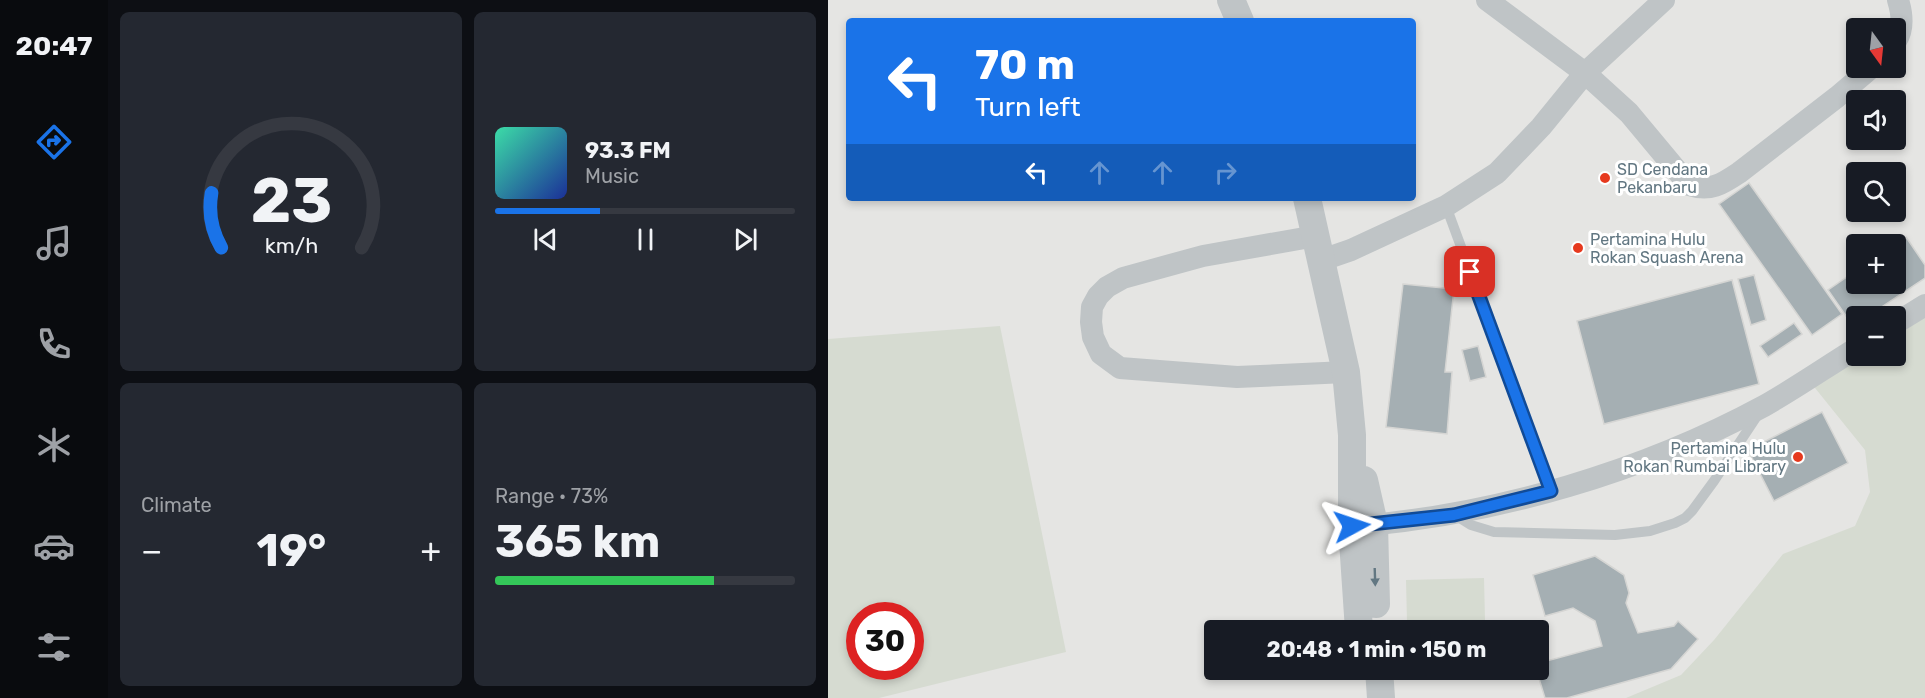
<!DOCTYPE html>
<html lang="en">
<head>
<meta charset="utf-8">
<style>
  body { margin:0; font-family:Rubik,sans-serif; background:#242831; color:#f1f3f6; height:100vh; display:flex; flex-direction:column; font-size:22px; white-space:nowrap }
  * { box-sizing:border-box; margin:0 }
  p { font-size:20px; color:#9ea1a6 }
  .icon { flex:none; width:33px; height:33px; fill:none; stroke:currentColor; stroke-width:2; stroke-linecap:round; stroke-linejoin:round }
  .map { position:relative; flex:1; overflow:hidden }
  .side { display:flex; flex-direction:column; gap:12px; padding:12px; background:#0d0f14; width:720px }
  .side>* { flex:none }
  .guide { position:absolute; left:18px; top:18px; width:570px; height:183px; border-radius:6px; box-shadow:0 3px 9px #0003; background:#1a73e8; color:#fff; overflow:hidden }
  .needle { width:39px; rotate:165deg }
  .controls { position:absolute; left:1018px; top:18px; display:grid; gap:12px }
  .controls a { display:grid; place-items:center; width:60px; height:60px; border-radius:6px; background:#171b24; box-shadow:0 3px 9px #0003; font-size:30px }
  .speed { position:absolute; left:18px; top:602px; display:flex; gap:12px; font-size:30px; font-weight:700; text-align:center }
  .speed>* { display:grid; place-content:center; width:78px; height:78px; border-radius:50%; background:#171b24; box-shadow:0 3px 9px #0003; line-height:1 }
  .speed .limit { border:9px solid #d22; background:#fff; color:#111 }
  .pin { position:absolute; display:grid; place-items:center; width:51px; height:51px; color:#fff; margin:-26px; border-radius:12px; box-shadow:0 3px 9px #0006 }
  .me { position:absolute; width:66px; margin:-33px; rotate:85deg; stroke-linejoin:round; filter:drop-shadow(0 0 4px #0008) }
  .turn { display:flex; align-items:center; gap:21px; height:126px; padding:0 30px; font-size:27px }
  .turn .icon { width:78px; height:78px; stroke-width:2.5 }
  .turn b { display:block; font-size:42px; line-height:51px }
  .lanes { display:flex; align-items:center; height:57px; padding:0 30px; background:#0003; justify-content:center; gap:30px; direction:ltr }
  .lanes .off { opacity:.35 }
  .big { font-size:45px; font-weight:700; line-height:1.1 }
  .side .widget { flex:1; display:flex; flex-direction:column; justify-content:center; gap:9px; min-width:0; padding:0 21px; border-radius:9px; background:#242831 }
  .side .dial { align-items:center; gap:0 }
  .dial svg { height:156px; overflow:visible; fill:none; stroke:#363941; stroke-width:7; stroke-linecap:round; text-anchor:middle }
  .dial text { fill:#f1f3f6; stroke:none }
  .song { display:flex; align-items:center; gap:18px }
  .cover { width:72px; height:72px; border-radius:9px; background:linear-gradient(135deg,hsl(160 70% 55%),hsl(230 70% 35%)) }
  .played { height:6px; border-radius:3px; background:linear-gradient(90deg,#1a73e8 35%,#363941 35%) }
  .keys { display:flex; justify-content:space-around; direction:ltr }
  .heat { display:flex; justify-content:space-between; align-items:center; font-size:33px; direction:ltr }
  .charge { height:9px; border-radius:4px; background:linear-gradient(90deg,#34c759 73%,#363941 0) }
  .side .tiles { flex:1; display:grid; gap:12px; grid-template-columns:repeat(2,1fr) }
  .trip { position:absolute; left:376px; top:620px; width:345px; height:60px; border-radius:6px; background:#171b24; box-shadow:0 3px 9px #0003; font-weight:700; line-height:60px; text-align:center }
  main { display:flex; flex:1; min-height:0 }
  .tab-bar { display:flex; flex-direction:column; width:108px; justify-content:space-around; align-items:center; background:#090b0e; color:#9ea1a6 }
  .tab-bar .icon { width:42px; height:42px }
  .tab-bar .active { color:#1a73e8 }
  .tab-bar b { font-size:27px; color:#f1f3f6 }
  .map>svg:first-child { display:block }
  .built { fill:#e5e5e3; fill-rule:evenodd }
  .green { fill:#d6dbd1; fill-rule:evenodd }
  .building { fill:#a5afb3; stroke:#d5d5d3; stroke-width:1.5 }
  .lines { fill:none; stroke-linecap:round; stroke-linejoin:round }
  .service { stroke:#bfc4c6; stroke-width:10 }
  .minor { stroke:#bfc4c6; stroke-width:22 }
  .tertiary { stroke:#bfc4c6; stroke-width:28 }
  .oneway { fill:#627782 }
  .route-casing { stroke:#114b97; stroke-width:15 }
  .route { stroke:#1a73e8; stroke-width:10 }
  .poi-dot { fill:#e6391e; stroke:#fff; stroke-width:2 }
  .labels { text-anchor:middle; dominant-baseline:central; stroke-width:6; stroke-linejoin:round; paint-order:stroke }
  .poi-label { font-size:16px; fill:#627782; stroke:#fff; text-anchor:start }
</style>
</head>
<body>
<main>
<nav class="tab-bar">
<b>20:47</b>
<svg class="icon active" aria-label="directions" viewBox="0 0 24 24"><path d="M12 3l9 9-9 9-9-9zM9 14v-3h6M13 9l2 2-2 2"/></svg>
<svg class="icon" aria-label="music" viewBox="0 0 24 24"><path d="M9 18V5l10-2v13"/><circle cx="6" cy="18" r="3"/><circle cx="16" cy="16" r="3"/></svg>
<svg class="icon" aria-label="phone" viewBox="0 0 24 24"><path d="M5 4h4l2 5-3 2q2 4 5 5l2-3 5 2v4C11 20 4 13 5 4z"/></svg>
<svg class="icon" aria-label="climate" viewBox="0 0 24 24"><path d="M12 3v18M4 7l16 10M4 17L20 7"/></svg>
<svg class="icon" aria-label="car" viewBox="0 0 24 24"><path d="M5 17H2v-5l4-1 3-4h7l3 4 3 1v5h-3M9 17h6M6 11h13"/><circle cx="7" cy="17" r="2"/><circle cx="17" cy="17" r="2"/></svg>
<svg class="icon" aria-label="filters" viewBox="0 0 24 24"><path d="M4 7h16M4 17h16"/><circle cx="9" cy="7" r="2"/><circle cx="15" cy="17" r="2"/></svg>
</nav>
<section class="side">
<div class="tiles">
<div class="widget dial"><svg viewBox="0 0 100 80">
<path d="M14 69A42 42 0 1 1 86 69"/>
<path d="M14 69A42 42 0 0 1 9 41" stroke="#1a73e8"/>
<text x="50" y="56" font-size="32" font-weight="700">23</text>
<text x="50" y="72" font-size="11">km/h</text>
</svg></div>
<div class="widget">
<div class="song"><i class="cover"></i><div><b>93.3 FM</b><p>Music</p></div></div>
<div class="played"></div>
<div class="keys"><svg class="icon" aria-label="previous" viewBox="0 0 24 24"><path d="M18 5L8 12l10 7zM5 5v14"/></svg><svg class="icon" aria-label="pause" viewBox="0 0 24 24"><path d="M8 5v14M16 5v14"/></svg><svg class="icon" aria-label="next" viewBox="0 0 24 24"><path d="M6 5l10 7-10 7zM19 5v14"/></svg></div>
</div>
<div class="widget"><p>Climate</p>
<div class="heat"><a>−</a><b class="big">19°</b><a>+</a></div>
</div>
<div class="widget"><p>Range · 73%</p><b class="big">365 km</b><div class="charge"></div></div>
</div>
</section>
<div class="map">
<svg width="1097" height="698" viewBox="0 0 1097 698">
  <rect width="100%" height="100%" fill="#f4f4f0"/>
  <path class="built" d="M0,0H1097V698H0ZM21,21H585V198H21ZM1029,28H1068V68H1029ZM1029,100H1068V140H1029ZM1029,172H1068V212H1029ZM1029,244H1068V284H1029ZM1029,316H1068V356H1029ZM32,615H82V666H32ZM387,630H711V669H387Z"/>
  <path class="green" d="M1097,317V698H798L853,675L886,640L955,554L1027,526L1042,492L1037,450L983,383L1033,356H1068V336Z
    M172,326L238,652L51,698H0V339ZM32,615H82V666H32Z
    M656,578L657,620L579,622L578,580Z"/>
  <path class="building" d="M921,183L1014,314L984,335L891,204Z
    M1078,237L1097,265V278L1040,316H1029V324L1025,326L1000,290L1029,270V284H1068L1067,244Z
    M926,275L938,320L923,325L910,279Z
    M904,280L931,384L776,424L749,321Z
    M575,284L626,289L617,372H624L619,434L558,427Z
    M966,323L974,334L940,357L932,346Z
    M650,346L658,377L642,381L634,350Z
    M994,412L1020,463L946,501L920,450Z
    M767,556L796,575L801,593L798,603L810,633L846,626L850,621L870,639L843,669L739,698H717L708,669H711V663L774,646L767,621L745,608L717,616L705,575Z"/>
  <g class="lines">
    <path class="service" d="M618,206L723,491
      M627,515L643,525L666,532L787,535L822,531L847,523L857,518L864,511L886,481L931,413"/>
    <path class="minor" d="M659,0L757,73L801,113L861,185C883,192 894,184 912,172L1009,97L1043,68
      M1068,41C1076,29 1074,13 1070,0
      M488,236L375,256L295,278L279,287L270,296L264,307L263,322L265,337L273,354L292,368L409,377L518,372
      M494,260L523,250L618,206L669,173L713,127L757,73L836,0
      M1068,323L1097,305
      M532,526C670,514 814,472 936,406C968,388 998,367 1029,348"/>
    <path class="tertiary" d="M403,0L412,21
      M479,198L518,372L524,435V526L531,630
      M536,480L546,524L548,604
      M551,669L553,698"/>
  </g>
  <defs><path id="oneway-solid" d="M-6-.8H1V-3.2L6.5 0L1 3.2V.8H-6Z" transform="scale(1.5)"/></defs>
  <use class="oneway" href="#oneway-solid" transform="translate(547 577) rotate(88)"/>
  <g class="lines">
    <defs>
      <path id="route" d="M524,526L626,515L723,491L642,272"/>
    </defs>
    <use href="#route" class="route-casing"/>
    <use href="#route" class="route"/>
  </g>
  <g class="poi-dot">
    <circle cx="777" cy="178" r="6"/>
    <circle cx="750" cy="248" r="6"/>
    <circle cx="970" cy="457" r="6"/>
  </g>
  <g class="labels">
    <g class="poi-label">
      <text x="789" y="169">SD Cendana<tspan x="789" dy="18">Pekanbaru</tspan></text>
      <text x="762" y="239">Pertamina Hulu<tspan x="762" dy="18">Rokan Squash Arena</tspan></text>
      <text x="958" y="448" text-anchor="end">Pertamina Hulu<tspan x="958" dy="18">Rokan Rumbai Library</tspan></text>
    </g>
  </g>
</svg>
<div class="controls">
<a><svg class="needle" viewBox="-14 -14 28 28"><path d="M0-13l5 13h-10z" fill="#e53935"/><path d="M0 13l5-13h-10z" fill="#9ea1a6"/></svg></a>
<a><svg class="icon" aria-label="sound" viewBox="0 0 24 24"><path d="M4 9h4l5-4v14l-5-4H4zM17 9q2 3 0 6"/></svg></a>
<a><svg class="icon" aria-label="search" viewBox="0 0 24 24"><circle cx="10" cy="10" r="6"/><path d="M15 15l6 6"/></svg></a>
<a>+</a>
<a>−</a>
</div>
<div class="speed"><div class="limit">30</div></div>
<div class="pin" style="left:642px;top:272px;background:#d93025"><svg class="icon" aria-label="arrive" viewBox="0 0 24 24"><path d="M6 21V4h12l-3 4 3 4H6"/></svg></div>
<svg class="me" style="left:524px;top:526px" viewBox="-20 -20 40 40"><path d="M0-17L14 15 0 8-14 15z" fill="#1a73e8" stroke="#fff" stroke-width="4"/></svg>
<div class="trip">20:48 · 1 min · 150 m</div>
<div class="guide">
<div class="turn"><svg class="icon" aria-label="left" viewBox="0 0 24 24"><path d="M17 20v-9H6M10 6l-5 5 5 5"/></svg><div><b>70 m</b>Turn left</div></div>
<div class="lanes"><svg class="icon" aria-label="left" viewBox="0 0 24 24"><path d="M17 20v-9H6M10 6l-5 5 5 5"/></svg><svg class="icon off" aria-label="ahead" viewBox="0 0 24 24"><path d="M12 20V5M6 11l6-6 6 6"/></svg><svg class="icon off" aria-label="ahead" viewBox="0 0 24 24"><path d="M12 20V5M6 11l6-6 6 6"/></svg><svg class="icon off" aria-label="right" viewBox="0 0 24 24"><path d="M7 20v-9h11M14 6l5 5-5 5"/></svg></div>
</div>
</div>
</main>
</body>
</html>
